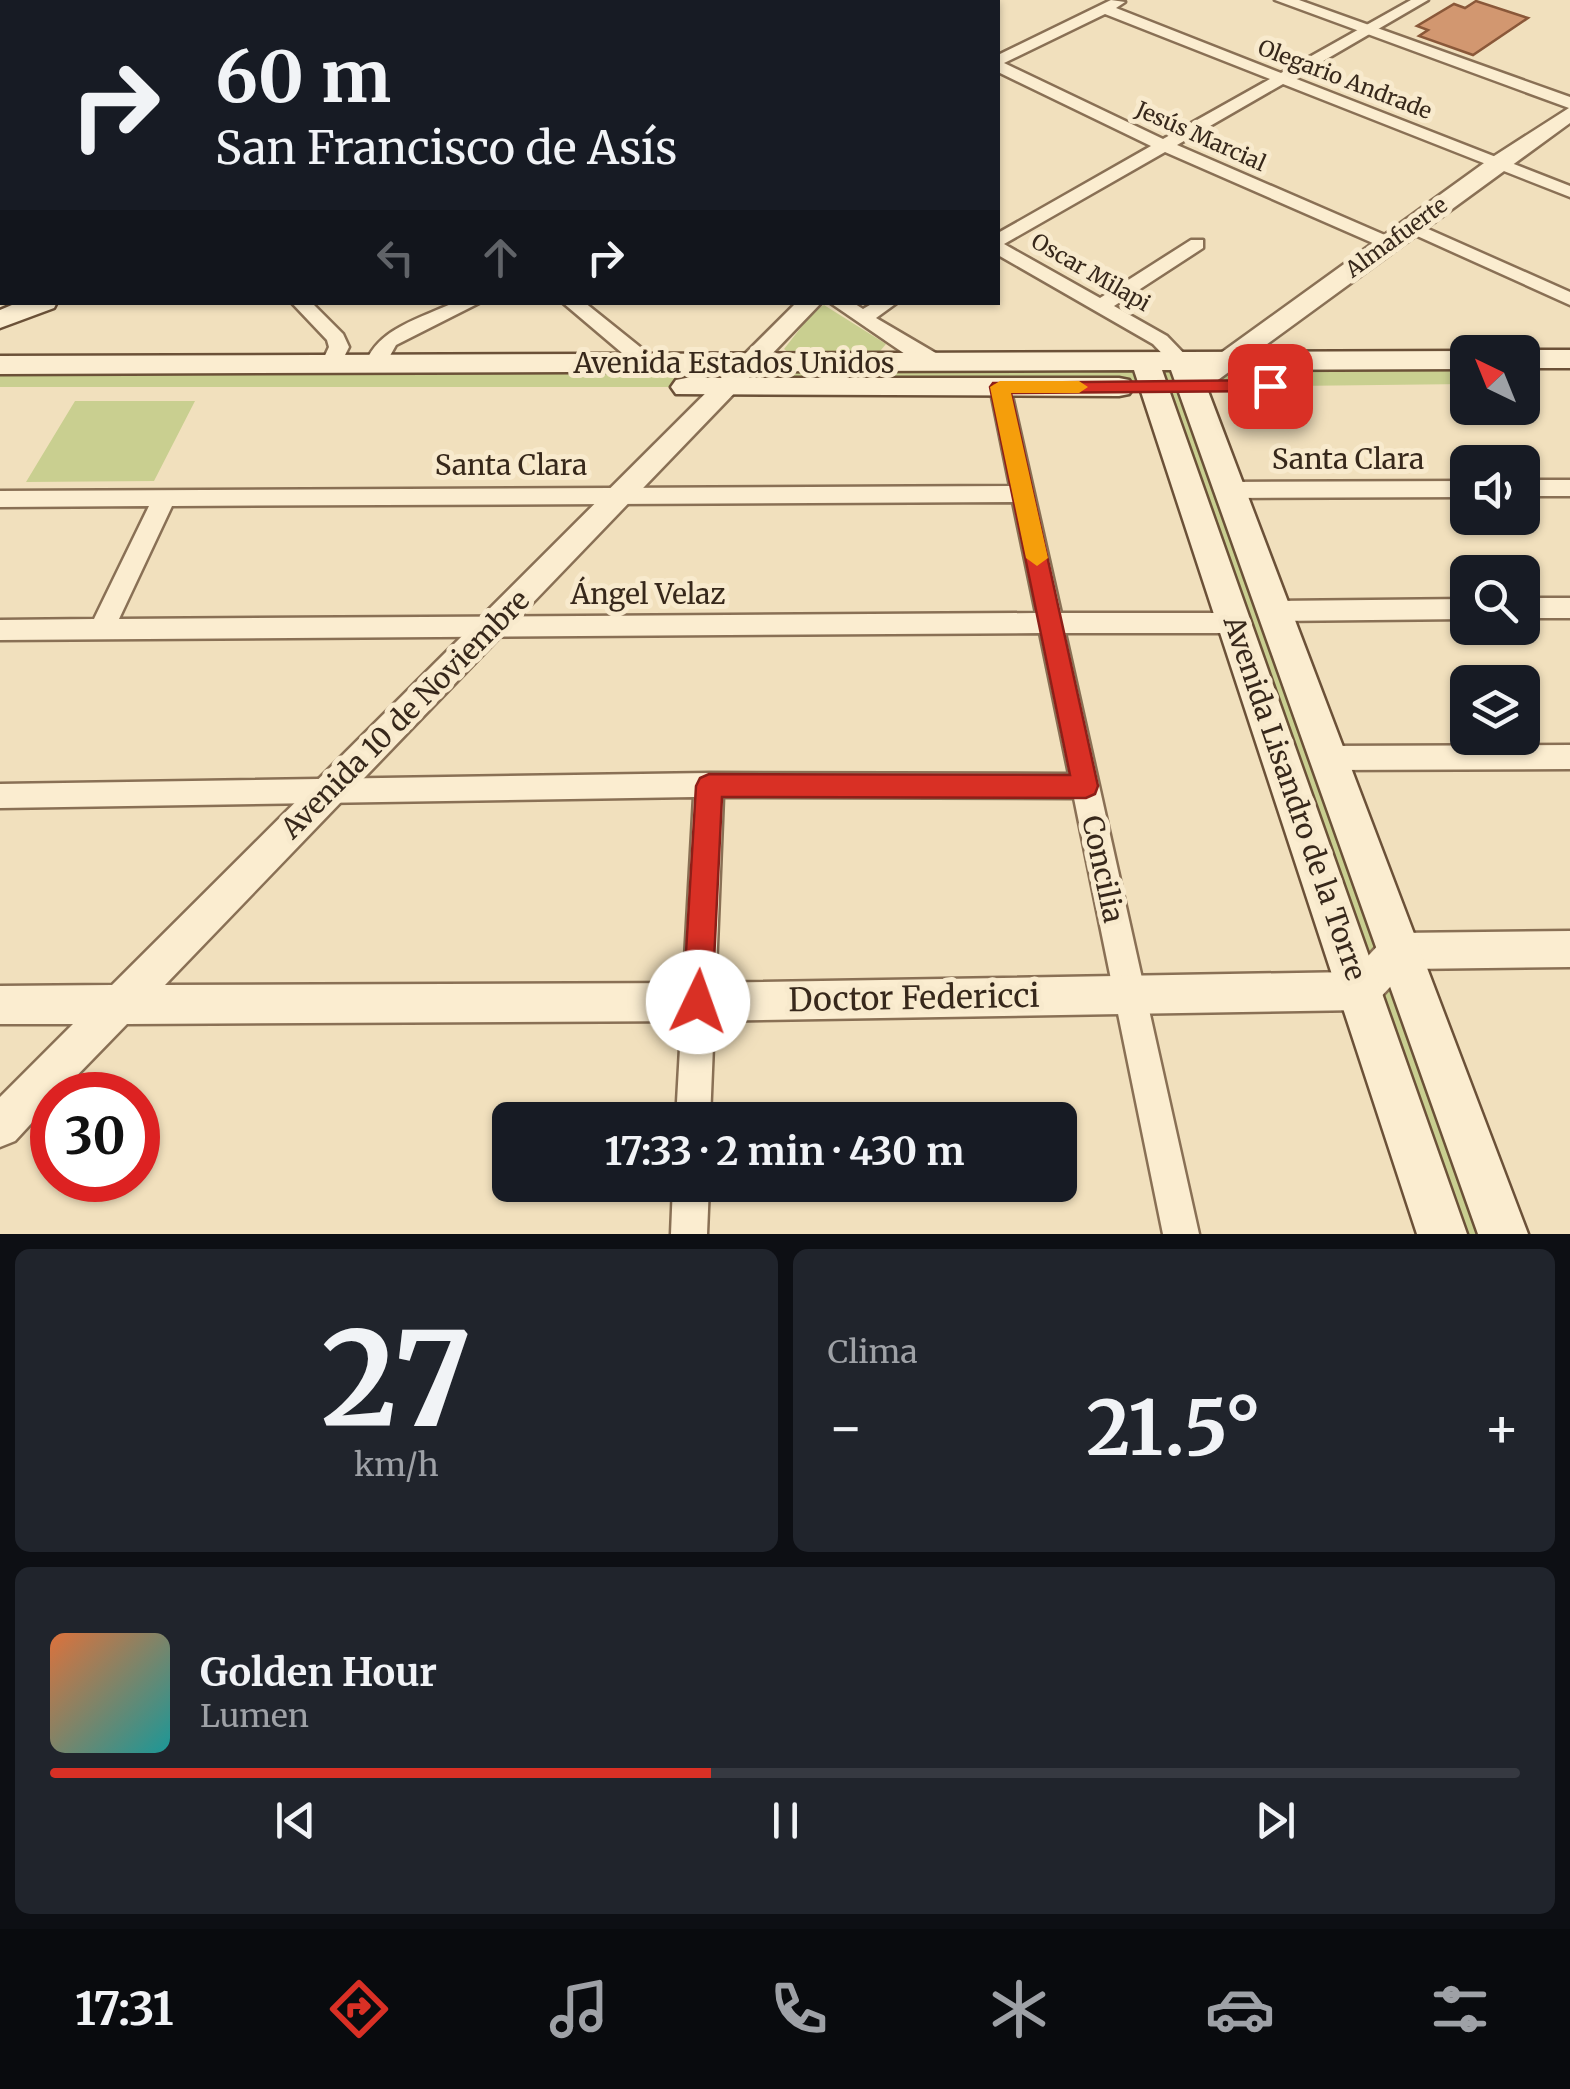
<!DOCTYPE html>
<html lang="es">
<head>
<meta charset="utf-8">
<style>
  body { margin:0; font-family:Merriweather,serif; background:#20242c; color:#f1f3f6; height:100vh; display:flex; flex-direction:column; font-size:38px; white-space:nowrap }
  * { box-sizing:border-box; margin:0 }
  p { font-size:32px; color:#9ea1a6 }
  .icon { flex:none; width:55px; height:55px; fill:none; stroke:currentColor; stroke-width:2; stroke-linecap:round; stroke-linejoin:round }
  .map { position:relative; height:1234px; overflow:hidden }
  .sheet { display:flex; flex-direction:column; gap:15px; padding:15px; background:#0d0f14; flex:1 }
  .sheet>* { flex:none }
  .top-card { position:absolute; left:0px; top:0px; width:1000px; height:305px; box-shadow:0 2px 8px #0004; background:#171b24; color:#f1f3f6; overflow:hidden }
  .needle { width:65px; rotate:317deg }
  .fabs { position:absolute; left:1450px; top:335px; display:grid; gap:20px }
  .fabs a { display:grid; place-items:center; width:90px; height:90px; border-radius:15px; background:#171b24; box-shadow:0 2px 8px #0004; font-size:50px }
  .speed { position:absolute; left:30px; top:1072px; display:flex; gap:20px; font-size:50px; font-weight:700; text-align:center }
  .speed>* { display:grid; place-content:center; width:130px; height:130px; border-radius:50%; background:#171b24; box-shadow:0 2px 8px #0004; line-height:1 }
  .speed .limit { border:15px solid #d22; background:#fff; color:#111 }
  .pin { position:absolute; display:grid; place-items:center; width:85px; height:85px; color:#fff; margin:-42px; border-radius:20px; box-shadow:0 5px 15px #0006 }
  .me { position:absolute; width:110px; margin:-55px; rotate:3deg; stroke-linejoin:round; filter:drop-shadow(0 0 8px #0008) }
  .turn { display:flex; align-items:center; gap:35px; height:210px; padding:0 50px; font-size:45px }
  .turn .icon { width:130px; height:130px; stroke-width:2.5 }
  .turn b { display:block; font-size:70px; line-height:85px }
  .lanes { display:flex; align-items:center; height:95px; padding:0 50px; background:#0003; justify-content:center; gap:50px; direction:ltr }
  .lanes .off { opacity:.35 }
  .big { font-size:75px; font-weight:700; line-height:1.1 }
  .sheet .widget { flex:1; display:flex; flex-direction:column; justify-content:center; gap:15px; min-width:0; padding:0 35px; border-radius:15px; background:#20242c }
  .sheet .dial { align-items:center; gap:0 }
  .dial b { font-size:130px; line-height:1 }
  .song { display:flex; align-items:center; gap:30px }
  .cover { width:120px; height:120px; border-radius:15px; background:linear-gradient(135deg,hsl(20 70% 55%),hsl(180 70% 35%)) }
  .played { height:10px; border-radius:5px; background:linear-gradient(90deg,#d93025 45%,#363941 45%) }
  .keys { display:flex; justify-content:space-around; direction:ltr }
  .heat { display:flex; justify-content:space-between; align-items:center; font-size:55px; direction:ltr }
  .sheet .tiles { flex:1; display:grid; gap:15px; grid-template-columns:1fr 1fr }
  .widget:last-child { grid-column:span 2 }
  .trip { position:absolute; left:492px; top:1102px; width:585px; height:100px; border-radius:15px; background:#171b24; box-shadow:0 2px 8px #0004; font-weight:700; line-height:100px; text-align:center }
  .dock { display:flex; height:160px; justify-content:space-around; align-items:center; background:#090b0e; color:#9ea1a6 }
  .dock .icon { width:70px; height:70px }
  .dock .current { color:#d93025 }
  .dock b { font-size:45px; color:#f1f3f6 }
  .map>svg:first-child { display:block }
  .green { fill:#c9cf90 }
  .building { fill:#d29770; stroke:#8a5839; stroke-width:2.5 }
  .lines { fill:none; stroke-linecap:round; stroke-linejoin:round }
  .minor-casing { stroke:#897055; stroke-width:5 }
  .tertiary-casing { stroke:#897055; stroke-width:5 }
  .secondary-casing { stroke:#6b5138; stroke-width:5 }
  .minor { fill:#fbedd0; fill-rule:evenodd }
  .tertiary { fill:#fbedd0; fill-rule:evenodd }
  .secondary { fill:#fbedd0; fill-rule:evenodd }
  .route { fill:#d93025; stroke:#8d1f18; stroke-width:2.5 }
  .slow { fill:#f59e0b }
  .labels { text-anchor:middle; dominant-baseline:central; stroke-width:10; stroke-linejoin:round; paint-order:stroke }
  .far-street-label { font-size:22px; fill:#37281b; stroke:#f8eacd }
  .street-label { font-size:28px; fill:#37281b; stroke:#f8eacd }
  .near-street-label { font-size:32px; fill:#37281b; stroke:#f8eacd }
</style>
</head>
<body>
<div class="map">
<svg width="1570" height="1234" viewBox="0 0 1570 1234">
  <rect width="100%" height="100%" fill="#f1e0bd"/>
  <path class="green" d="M824,305L886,344L876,356L790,354L784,349L814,311Z
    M1467,360V384L1192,387L1503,1234H1442L1154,387H0V365Z
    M75,401H195L154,481L26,482Z"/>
  <path class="building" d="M1476,1L1528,18L1473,55L1419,36L1428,30L1417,26L1454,4L1465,8Z"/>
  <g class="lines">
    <defs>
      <path id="minor" d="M365,0H381L382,2H367Z
        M556,0H573L574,2H558Z
        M843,0H861L862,2H845Z
        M938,0H952V2H938Z
        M960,0H974V2H960Z
        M1111,0L1125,2L1116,8L1281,73L1411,0H1428L1294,78L1570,186V197L1283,84L1177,145L1394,239V247H1382L1165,152L1004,244L1100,298L1191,240H1203V248L1114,306L1167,336L1193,363L1190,368H1176L1153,344L998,255V233L1151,146L998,72V55ZM1105,14L1270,79L1163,139L1004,63Z
        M0,66L2,67V75L0,76Z
        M1410,221L1570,292V305L1404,230V222Z
        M291,302H311L343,334L349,347L338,369H324L321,364L329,347L327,340Z
        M455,302H481L396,345L382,370H368L365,365C377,328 422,318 455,302Z
        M562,302H584L655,359V369H641Z
        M829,302H852L863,309L875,302H898L876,318L951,362L941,368L905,354Z
        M1000,380L1010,387L1061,613H1236L1245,616L1249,623L1245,630L1236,633H1065L1199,1234H1163L1074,798L723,797L710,1120H676L694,797L0,808V784L709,773L1069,774L1040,633L0,640V620L94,619L149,506L0,507V491L1010,486L990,387ZM1013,502L1036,613L119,619L172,506Z
        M1522,480H1570V496H1522Z
        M1468,481V497L1229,498L1218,490L1229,482Z
        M1522,598H1570V618H1522Z
        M1468,599V619L1274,621L1265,618L1262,611L1265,604L1274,601Z
        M1570,745V769L1327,770L1317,766L1313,758L1317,750L1327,746Z
        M673,1185H709L707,1234H671Z"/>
      <path id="tertiary" d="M0,0H11L12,2H2V7Z
        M1275,0H1299L1570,97V123L1200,393H1182L1179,387L1182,381L1491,158L1569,108Z
        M797,302H822L165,985L698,983L1353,972L1385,938L1398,933L1570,931V967L1407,969L1374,1004L1361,1010L698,1021L127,1024L58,1095H52V1101L15,1141L0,1147V1097L73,1024H0V986L112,985Z"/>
      <path id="secondary" d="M2,272V288L0,289V273Z
        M19,302H57L54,308L0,328V310Z
        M1522,350H1570V368H1522V352H1513Z
        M1468,351L1474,352H1468V369L1200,370L1528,1234H1478L1171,370H1162L1467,1234H1417L1134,370L0,374V356Z
        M686,378H1119L1129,380L1134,387L1129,394L1119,396L676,394L671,387L676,380Z"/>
    </defs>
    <use href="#minor" class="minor-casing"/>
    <use href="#tertiary" class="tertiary-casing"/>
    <use href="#secondary" class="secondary-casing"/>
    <use href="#minor" class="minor"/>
    <use href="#tertiary" class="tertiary"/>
    <use href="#secondary" class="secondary"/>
  </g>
  <path class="route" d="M1270,380L1277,382V391L1011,393L1098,786L1095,794L1086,798L722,797L712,1002L708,1012L698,1016L687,1012L683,1002L696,786L700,778L709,774L1070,775L990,387L993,383Z"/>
  <path class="slow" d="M1000,381H1079L1088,387L1079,393H1011L1048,558L1037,566L1026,558L990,387Z"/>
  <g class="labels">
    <g class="far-street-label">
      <text transform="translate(1345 79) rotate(21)">Olegario Andrade</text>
      <text transform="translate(1201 136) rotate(24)">Jesús Marcial</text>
      <text transform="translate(1396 237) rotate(-36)">Almafuerte</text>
      <text transform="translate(1091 272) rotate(30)">Oscar Milapi</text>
    </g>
    <g class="street-label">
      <text x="734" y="363">Avenida Estados Unidos</text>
      <text x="1348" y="459">Santa Clara</text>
      <text x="511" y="465">Santa Clara</text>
      <text x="648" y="594">Ángel Velaz</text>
      <text transform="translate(405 714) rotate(-45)">Avenida 10 de Noviembre</text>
      <text transform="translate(1295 798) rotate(71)">Avenida Lisandro de la Torre</text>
      <text transform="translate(1103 869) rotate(78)">Concilia</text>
    </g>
    <g class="near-street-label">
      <text transform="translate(914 998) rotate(-1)">Doctor Federicci</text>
    </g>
  </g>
</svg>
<div class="fabs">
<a><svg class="needle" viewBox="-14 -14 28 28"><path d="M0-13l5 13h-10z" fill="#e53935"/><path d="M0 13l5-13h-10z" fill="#9ea1a6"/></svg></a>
<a><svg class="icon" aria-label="sound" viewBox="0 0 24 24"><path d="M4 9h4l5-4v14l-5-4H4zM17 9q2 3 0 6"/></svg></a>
<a><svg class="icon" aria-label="search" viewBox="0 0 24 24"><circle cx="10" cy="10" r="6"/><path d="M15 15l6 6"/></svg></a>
<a><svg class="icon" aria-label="layers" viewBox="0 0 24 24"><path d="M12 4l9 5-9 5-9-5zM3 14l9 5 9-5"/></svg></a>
</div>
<div class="speed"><div class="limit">30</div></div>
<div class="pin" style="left:1270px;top:386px;background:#d93025"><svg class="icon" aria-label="arrive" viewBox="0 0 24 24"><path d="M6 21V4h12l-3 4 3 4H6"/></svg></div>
<svg class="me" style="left:698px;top:1002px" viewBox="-20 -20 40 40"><circle r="19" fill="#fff"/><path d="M0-13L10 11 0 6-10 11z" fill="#d93025"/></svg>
<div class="trip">17:33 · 2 min · 430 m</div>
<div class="top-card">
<div class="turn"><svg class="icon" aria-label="right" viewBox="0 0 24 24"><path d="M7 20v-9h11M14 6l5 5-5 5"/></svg><div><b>60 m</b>San Francisco de Asís</div></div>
<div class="lanes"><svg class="icon off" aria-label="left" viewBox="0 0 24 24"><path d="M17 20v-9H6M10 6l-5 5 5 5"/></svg><svg class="icon off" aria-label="ahead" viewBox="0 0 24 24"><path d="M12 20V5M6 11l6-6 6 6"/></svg><svg class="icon" aria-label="right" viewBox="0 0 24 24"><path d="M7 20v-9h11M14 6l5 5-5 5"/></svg></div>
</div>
</div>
<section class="sheet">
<div class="tiles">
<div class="widget dial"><b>27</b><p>km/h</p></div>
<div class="widget"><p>Clima</p>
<div class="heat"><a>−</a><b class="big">21.5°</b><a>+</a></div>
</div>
<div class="widget">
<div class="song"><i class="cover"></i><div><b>Golden Hour</b><p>Lumen</p></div></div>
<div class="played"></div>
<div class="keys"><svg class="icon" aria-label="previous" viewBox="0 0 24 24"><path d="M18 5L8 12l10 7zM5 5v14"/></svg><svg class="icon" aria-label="pause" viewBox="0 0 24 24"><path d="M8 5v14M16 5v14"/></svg><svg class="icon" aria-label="next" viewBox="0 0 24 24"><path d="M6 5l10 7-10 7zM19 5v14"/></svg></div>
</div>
</div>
</section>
<nav class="dock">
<b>17:31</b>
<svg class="icon current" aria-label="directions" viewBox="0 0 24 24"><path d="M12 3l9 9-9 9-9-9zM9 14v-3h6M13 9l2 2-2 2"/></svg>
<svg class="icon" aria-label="music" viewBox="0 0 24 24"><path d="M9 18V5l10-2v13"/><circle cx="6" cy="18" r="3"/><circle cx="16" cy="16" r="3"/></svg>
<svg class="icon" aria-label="phone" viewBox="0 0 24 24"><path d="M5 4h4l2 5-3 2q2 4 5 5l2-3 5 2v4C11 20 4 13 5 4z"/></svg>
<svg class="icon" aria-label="climate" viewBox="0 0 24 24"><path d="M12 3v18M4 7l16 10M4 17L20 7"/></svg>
<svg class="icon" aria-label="car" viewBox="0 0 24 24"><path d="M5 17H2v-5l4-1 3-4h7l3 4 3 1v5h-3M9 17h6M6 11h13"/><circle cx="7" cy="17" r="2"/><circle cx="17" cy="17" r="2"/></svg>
<svg class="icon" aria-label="filters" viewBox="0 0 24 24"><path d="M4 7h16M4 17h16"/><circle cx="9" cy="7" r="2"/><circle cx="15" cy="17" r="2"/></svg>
</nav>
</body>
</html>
